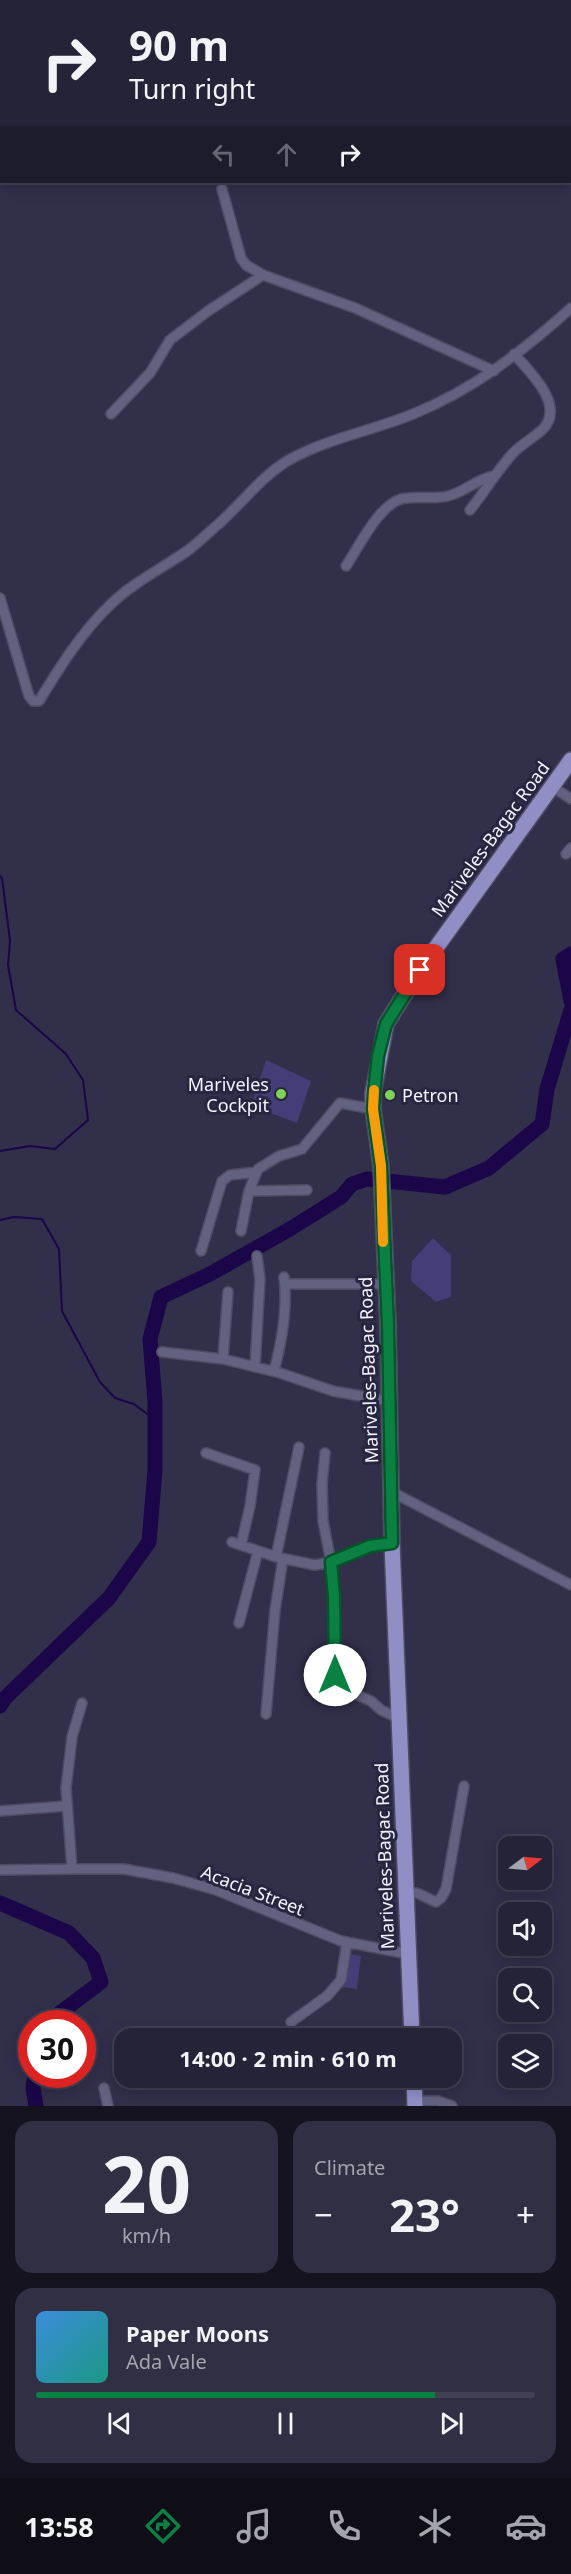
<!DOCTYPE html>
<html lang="en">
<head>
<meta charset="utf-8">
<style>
  body { margin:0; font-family:"Noto Sans",sans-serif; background:#312f43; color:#f1f3f6; height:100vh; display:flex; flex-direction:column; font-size:22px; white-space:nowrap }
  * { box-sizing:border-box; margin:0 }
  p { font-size:20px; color:#a3a4ae }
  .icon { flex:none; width:33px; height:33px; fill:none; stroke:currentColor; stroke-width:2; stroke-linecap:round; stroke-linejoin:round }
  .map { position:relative; height:2106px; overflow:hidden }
  .side { display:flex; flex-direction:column; gap:15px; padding:15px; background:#14131f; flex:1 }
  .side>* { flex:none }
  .guide { position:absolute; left:0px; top:0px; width:572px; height:183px; box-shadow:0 3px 15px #0003,0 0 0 2px #424053; background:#252338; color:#f1f3f6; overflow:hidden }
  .needle { width:39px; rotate:74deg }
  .fabs { position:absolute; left:498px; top:1836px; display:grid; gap:12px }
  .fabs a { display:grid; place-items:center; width:54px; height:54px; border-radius:12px; background:#252338; box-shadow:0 3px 15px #0003,0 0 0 2px #424053; font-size:30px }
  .speed { position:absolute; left:18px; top:2010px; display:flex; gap:12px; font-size:30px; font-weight:700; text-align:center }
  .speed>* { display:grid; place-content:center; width:78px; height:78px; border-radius:50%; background:#252338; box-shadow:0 3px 15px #0003,0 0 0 2px #424053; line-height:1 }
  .speed .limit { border:9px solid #d22; background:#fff; color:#111 }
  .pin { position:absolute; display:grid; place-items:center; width:51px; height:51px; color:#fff; margin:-26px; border-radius:12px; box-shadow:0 3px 9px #0006 }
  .me { position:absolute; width:66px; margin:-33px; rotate:0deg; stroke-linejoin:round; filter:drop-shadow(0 0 4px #0008) }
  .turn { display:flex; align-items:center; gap:21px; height:126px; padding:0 30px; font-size:27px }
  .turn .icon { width:78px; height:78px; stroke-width:2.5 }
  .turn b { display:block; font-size:42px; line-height:51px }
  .lanes { display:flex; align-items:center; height:57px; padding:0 30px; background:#0003; justify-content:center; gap:30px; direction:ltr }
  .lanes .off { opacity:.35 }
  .big { font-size:45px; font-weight:700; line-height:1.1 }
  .side .widget { flex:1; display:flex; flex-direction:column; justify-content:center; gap:9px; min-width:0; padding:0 21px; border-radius:18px; background:#312f43 }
  .side .dial { align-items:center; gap:0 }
  .dial b { font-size:78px; line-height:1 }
  .song { display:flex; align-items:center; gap:18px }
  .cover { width:72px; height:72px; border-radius:9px; background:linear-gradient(135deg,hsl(210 70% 55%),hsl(170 70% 35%)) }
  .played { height:6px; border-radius:3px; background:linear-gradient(90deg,#0b8043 80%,#424053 80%) }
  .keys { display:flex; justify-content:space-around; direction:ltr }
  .heat { display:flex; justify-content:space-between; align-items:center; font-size:33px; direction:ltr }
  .side .tiles { flex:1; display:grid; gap:15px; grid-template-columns:1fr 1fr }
  .widget:last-child { grid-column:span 2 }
  .trip { position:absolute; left:114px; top:2028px; width:348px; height:60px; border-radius:18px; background:#252338; box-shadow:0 3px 15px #0003,0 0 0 2px #424053; font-weight:700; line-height:60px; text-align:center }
  .tabs { display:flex; height:96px; justify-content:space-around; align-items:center; background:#0f0e16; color:#a3a4ae }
  .tabs .icon { width:42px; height:42px }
  .tabs .on { color:#0b8043 }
  .tabs b { font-size:27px; color:#f1f3f6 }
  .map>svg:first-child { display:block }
  .green { fill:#443d77 }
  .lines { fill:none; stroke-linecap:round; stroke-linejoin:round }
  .stream { stroke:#1a0648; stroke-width:2 }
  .river { stroke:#1a0648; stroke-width:15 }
  .street-casing { stroke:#4e4b62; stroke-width:12 }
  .primary-casing { stroke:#4e4b62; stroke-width:18 }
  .street { stroke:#626180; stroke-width:9 }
  .primary { stroke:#918ec6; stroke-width:15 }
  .route-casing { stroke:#07532c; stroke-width:15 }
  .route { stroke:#0b8043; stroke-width:10 }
  .slow { stroke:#f59e0b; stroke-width:10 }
  .poi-dot { fill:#7dd154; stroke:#272540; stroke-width:2 }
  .labels { text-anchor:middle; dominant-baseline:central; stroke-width:6; stroke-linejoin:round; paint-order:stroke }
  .street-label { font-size:18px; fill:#f4f4ff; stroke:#272540 }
  .poi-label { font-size:18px; fill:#f4f4ff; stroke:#272540; text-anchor:end }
</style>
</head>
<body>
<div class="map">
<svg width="571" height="2106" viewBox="0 0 571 2106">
  <rect width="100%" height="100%" fill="#312f4a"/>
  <path class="green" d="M266,1060L311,1081L297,1123L251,1106Z
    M433,1238L451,1255V1297L436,1302L411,1281L412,1261Z
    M347,1954L361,1956L357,1989L342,1987Z"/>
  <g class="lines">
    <path class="stream" d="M0,876L2,878L10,941L8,965L16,1010L66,1054L83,1080L88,1120L55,1149L30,1146L0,1151
      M0,1220L14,1217L42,1219L59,1249L62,1311L100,1382L115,1398L134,1404L155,1420"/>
    <path class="river" d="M571,954L563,959L571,1001
      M0,1706L5,1698L109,1598L149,1542L155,1470V1402L150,1339L161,1297L210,1274L290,1229L341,1197L352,1184L367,1179L445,1187L489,1168L542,1124L547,1089L571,1010
      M0,1903L69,1933L93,1958L101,1982L52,2019L50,2024
      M35,2074L33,2088L36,2106"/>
    <defs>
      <path id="street" d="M98,2L100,0
        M0,64L2,62
        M222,189L241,258L246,265L263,275L355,308L494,371
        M111,414L150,373L170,340L208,311L263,275
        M470,510C485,491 497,471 513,453C522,444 533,438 542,430C567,406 529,371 514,354
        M346,566C359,547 378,506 401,499C416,495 433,500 448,496C465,492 476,479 494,476
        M0,598L29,696L33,701H39C60,667 81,633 109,606C132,583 161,569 187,551C197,544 206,535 215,527C240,506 261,476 289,460C328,438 372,431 413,414C473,390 523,351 571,308
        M553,787L571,799
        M566,854L571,848
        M249,1191L307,1190
        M241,1231L249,1191L258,1169L279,1156L302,1149L340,1103L373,1109
        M201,1251L222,1181L230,1175L257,1172
        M285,1284H385
        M162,1352L223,1359L280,1373L333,1391L389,1401
        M223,1359L228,1292
        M255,1367L260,1279L257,1256
        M274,1371C282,1341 288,1309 284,1277
        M206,1453L255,1470L250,1506L241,1545
        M325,1453L322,1484L323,1521L331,1562L334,1597L335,1685L371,1701L381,1710L398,1718
        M390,1491L571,1585
        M232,1542L276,1557L315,1565L331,1562L370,1546L392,1543
        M276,1557L299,1447
        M239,1623L258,1551
        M82,1703L72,1737L66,1788L72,1869H124L173,1878L216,1890L341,1941L408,1954
        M266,1714L275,1610L283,1559
        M0,1811L66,1806
        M0,1870L72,1869
        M406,1893H417L436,1902L441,1898L446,1889L464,1786
        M291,2022L327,1996L341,1980L347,1942
        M104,2088L108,2106
        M415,2101H438L452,2106"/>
      <path id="primary" d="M412,2038L392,1543L388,1324L381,1166L373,1109V1093L386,1024L420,970L571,760
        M414,2078L415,2106"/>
    </defs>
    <use href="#street" class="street-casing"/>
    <use href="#primary" class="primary-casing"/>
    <use href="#street" class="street"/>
    <use href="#primary" class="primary"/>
  </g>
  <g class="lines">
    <defs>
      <path id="route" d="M335,1675L334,1596L331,1562L370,1546L392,1543L388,1324L381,1166L373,1109L374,1093L378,1056L386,1024L420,970"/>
    </defs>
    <use href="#route" class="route-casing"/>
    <use href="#route" class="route"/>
    <path class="slow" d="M374,1090L373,1109L381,1166L383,1242"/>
  </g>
  <g class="poi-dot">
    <circle cx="281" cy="1094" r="6"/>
    <circle cx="390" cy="1095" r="6"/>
  </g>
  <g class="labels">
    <g class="street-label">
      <text transform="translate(490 839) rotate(-54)">Mariveles-Bagac Road</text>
      <text transform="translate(368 1370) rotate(-92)">Mariveles-Bagac Road</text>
      <text transform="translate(384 1856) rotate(-92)">Mariveles-Bagac Road</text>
      <text transform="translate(253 1890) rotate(21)">Acacia Street</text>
    </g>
    <g class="poi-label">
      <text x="269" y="1084">Mariveles<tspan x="269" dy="21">Cockpit</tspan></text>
      <text x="402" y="1095" text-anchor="start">Petron</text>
    </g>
  </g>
</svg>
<div class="fabs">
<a><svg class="needle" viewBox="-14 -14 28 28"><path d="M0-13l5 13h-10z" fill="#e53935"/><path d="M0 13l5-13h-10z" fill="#a3a4ae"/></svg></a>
<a><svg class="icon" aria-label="sound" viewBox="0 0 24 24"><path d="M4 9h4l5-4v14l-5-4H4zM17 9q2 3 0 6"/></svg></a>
<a><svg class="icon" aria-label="search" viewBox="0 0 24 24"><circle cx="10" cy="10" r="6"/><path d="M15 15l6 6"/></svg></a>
<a><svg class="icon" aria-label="layers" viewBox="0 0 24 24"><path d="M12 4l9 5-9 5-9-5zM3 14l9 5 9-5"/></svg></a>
</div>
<div class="speed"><div class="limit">30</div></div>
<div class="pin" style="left:420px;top:970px;background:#d93025"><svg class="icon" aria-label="arrive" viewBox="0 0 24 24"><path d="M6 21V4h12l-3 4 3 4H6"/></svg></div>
<svg class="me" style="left:335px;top:1675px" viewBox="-20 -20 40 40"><circle r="19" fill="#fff"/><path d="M0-13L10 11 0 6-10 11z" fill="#0b8043"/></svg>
<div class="trip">14:00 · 2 min · 610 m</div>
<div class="guide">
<div class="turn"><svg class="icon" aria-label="right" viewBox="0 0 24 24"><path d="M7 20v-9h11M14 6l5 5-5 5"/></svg><div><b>90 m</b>Turn right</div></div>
<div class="lanes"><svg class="icon off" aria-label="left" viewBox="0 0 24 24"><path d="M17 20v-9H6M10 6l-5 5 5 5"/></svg><svg class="icon off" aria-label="ahead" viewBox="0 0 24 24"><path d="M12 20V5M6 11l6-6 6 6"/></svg><svg class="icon" aria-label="right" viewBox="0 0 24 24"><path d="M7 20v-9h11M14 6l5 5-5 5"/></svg></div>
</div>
</div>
<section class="side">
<div class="tiles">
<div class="widget dial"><b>20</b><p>km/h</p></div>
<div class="widget"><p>Climate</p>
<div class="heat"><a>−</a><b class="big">23°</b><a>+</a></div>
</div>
<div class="widget">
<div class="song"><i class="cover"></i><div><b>Paper Moons</b><p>Ada Vale</p></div></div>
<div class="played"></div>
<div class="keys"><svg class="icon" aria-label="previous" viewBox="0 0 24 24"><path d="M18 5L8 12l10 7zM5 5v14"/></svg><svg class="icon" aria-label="pause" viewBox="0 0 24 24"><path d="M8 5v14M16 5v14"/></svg><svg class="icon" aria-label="next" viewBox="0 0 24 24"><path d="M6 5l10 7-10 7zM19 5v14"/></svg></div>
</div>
</div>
</section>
<nav class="tabs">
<b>13:58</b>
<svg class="icon on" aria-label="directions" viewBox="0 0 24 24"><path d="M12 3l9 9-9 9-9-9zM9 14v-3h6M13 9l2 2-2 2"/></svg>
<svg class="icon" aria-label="music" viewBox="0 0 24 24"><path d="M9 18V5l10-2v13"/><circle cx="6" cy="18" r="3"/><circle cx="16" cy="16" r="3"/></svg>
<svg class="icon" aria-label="phone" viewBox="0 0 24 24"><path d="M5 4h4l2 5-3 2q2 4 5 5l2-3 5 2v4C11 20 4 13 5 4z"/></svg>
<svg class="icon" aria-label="climate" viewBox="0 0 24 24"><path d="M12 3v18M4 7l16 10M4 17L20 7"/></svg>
<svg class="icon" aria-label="car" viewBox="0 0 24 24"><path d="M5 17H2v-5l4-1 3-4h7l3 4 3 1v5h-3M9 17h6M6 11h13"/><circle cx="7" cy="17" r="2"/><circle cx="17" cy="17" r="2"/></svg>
</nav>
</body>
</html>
